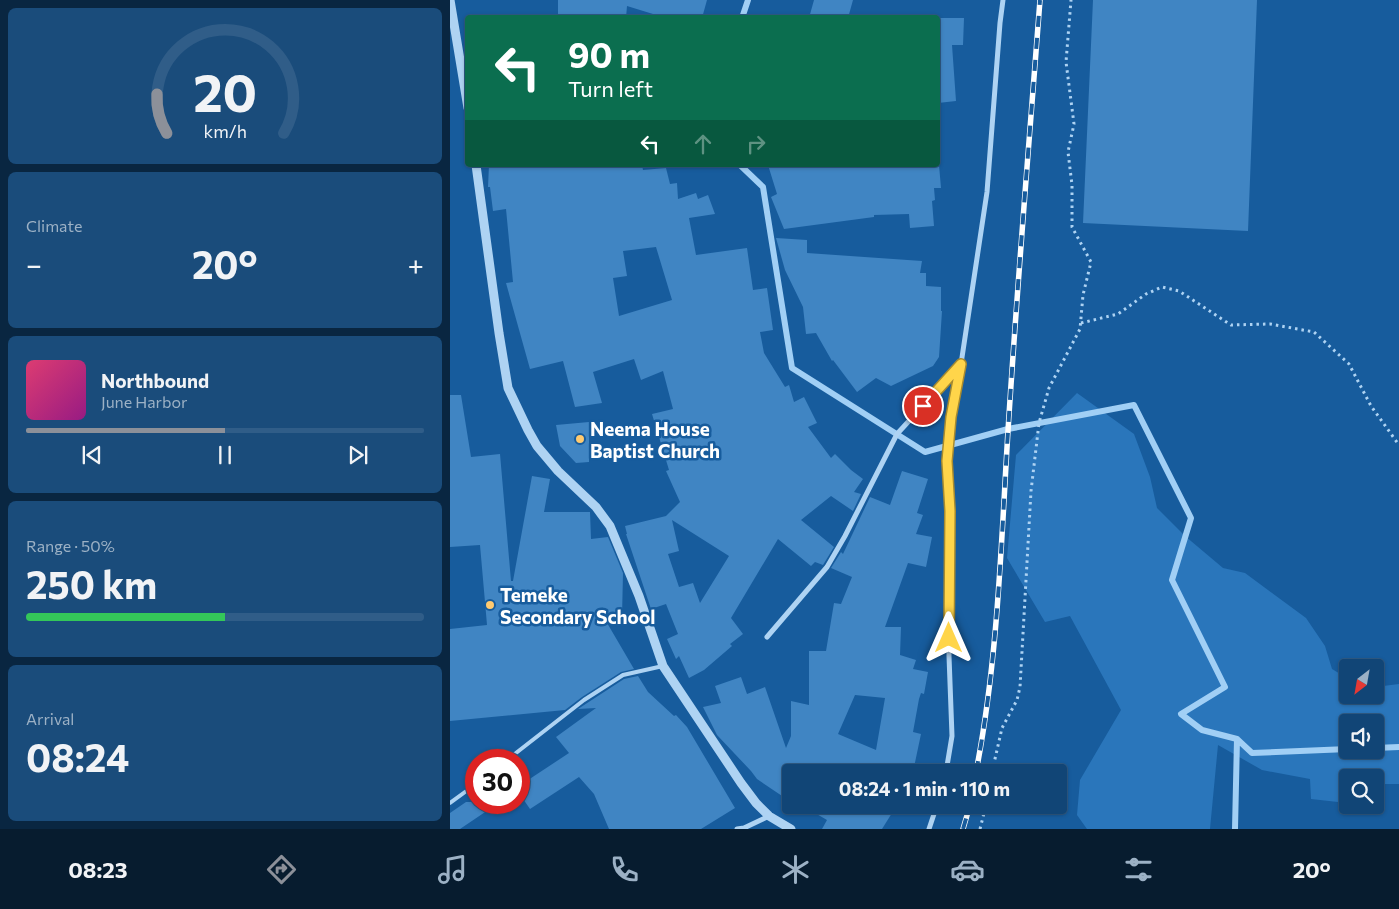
<!DOCTYPE html>
<html lang="en">
<head>
<meta charset="utf-8">
<style>
  body { margin:0; font-family:Commissioner,sans-serif; background:#1a4c7b; color:#f1f3f6; height:100vh; display:flex; flex-direction:column; font-size:19px; white-space:nowrap }
  * { box-sizing:border-box; margin:0 }
  p { font-size:16px; color:#9cb1c5 }
  .icon { flex:none; width:28px; height:28px; fill:none; stroke:currentColor; stroke-width:2; stroke-linecap:round; stroke-linejoin:round }
  .map { position:relative; flex:1; overflow:hidden }
  .sheet { display:flex; flex-direction:column; gap:8px; padding:8px; background:#092641; width:450px }
  .sheet>* { flex:none }
  .banner { position:absolute; left:15px; top:15px; width:475px; height:152px; border-radius:5px; box-shadow:0 1px 4px #0004,0 0 0 1px #305d88; background:#0b6e4f; color:#fff; overflow:hidden }
  .needle { width:32px; rotate:211deg }
  .fabs { position:absolute; left:889px; top:659px; display:grid; gap:10px }
  .fabs a { display:grid; place-items:center; width:45px; height:45px; border-radius:5px; background:#114576; box-shadow:0 1px 4px #0004,0 0 0 1px #305d88; font-size:25px }
  .speed { position:absolute; left:15px; top:749px; display:flex; gap:10px; font-size:25px; font-weight:700; text-align:center }
  .speed>* { display:grid; place-content:center; width:65px; height:65px; border-radius:50%; background:#114576; box-shadow:0 1px 4px #0004,0 0 0 1px #305d88; line-height:1 }
  .speed .limit { border:8px solid #d22; background:#fff; color:#111 }
  .pin { position:absolute; display:grid; place-items:center; width:42px; height:42px; color:#fff; margin:-21px; border:2px solid #fff; border-radius:50%; box-shadow:0 1px 5px #0007 }
  .me { position:absolute; width:55px; margin:-28px; rotate:0deg; stroke-linejoin:round; filter:drop-shadow(0 0 4px #0008) }
  .turn { display:flex; align-items:center; gap:18px; height:105px; padding:0 20px; font-size:22px }
  .turn .icon { width:65px; height:65px; stroke-width:2.5 }
  .turn b { display:block; font-size:35px; line-height:42px }
  .lanes { display:flex; align-items:center; height:48px; padding:0 20px; background:#0003; justify-content:center; gap:25px; direction:ltr }
  .lanes .off { opacity:.35 }
  .big { font-size:38px; font-weight:700; line-height:1.1 }
  .sheet .card { flex:1; display:flex; flex-direction:column; justify-content:center; gap:8px; min-width:0; padding:0 18px; border-radius:8px; background:#1a4c7b }
  .sheet .dial { align-items:center; gap:0 }
  .dial svg { height:130px; overflow:visible; fill:none; stroke:#305d88; stroke-width:7; stroke-linecap:round; text-anchor:middle }
  .dial text { fill:#f1f3f6; stroke:none }
  .song { display:flex; align-items:center; gap:15px }
  .cover { width:60px; height:60px; border-radius:8px; background:linear-gradient(135deg,hsl(340 70% 55%),hsl(310 70% 35%)) }
  .played { height:5px; border-radius:2px; background:linear-gradient(90deg,#8c9099 50%,#305d88 50%) }
  .keys { display:flex; justify-content:space-around; direction:ltr }
  .heat { display:flex; justify-content:space-between; align-items:center; font-size:28px; direction:ltr }
  .charge { height:8px; border-radius:4px; background:linear-gradient(90deg,#34c759 50%,#305d88 0) }
  .trip { position:absolute; left:332px; top:764px; width:285px; height:50px; border-radius:5px; background:#114576; box-shadow:0 1px 4px #0004,0 0 0 1px #305d88; font-weight:700; line-height:50px; text-align:center }
  .menu { display:flex; height:80px; justify-content:space-around; align-items:center; background:#071c2f; color:#9cb1c5 }
  .menu .icon { width:35px; height:35px }
  .menu .selected { color:#8c9099 }
  .menu b { font-size:22px; color:#f1f3f6 }
  main { display:flex; flex:1; min-height:0 }
  .map>svg:first-child { display:block }
  .green { fill:#2a76bb; fill-rule:evenodd }
  .lines { fill:none; stroke-linecap:round; stroke-linejoin:round }
  .stream { stroke:#a1cff5; stroke-width:6 }
  .building { fill:#4085c3; fill-rule:evenodd }
  .path { stroke:#aed3f3; stroke-width:3; stroke-dasharray:2.5 4; stroke-linecap:butt }
  .service { stroke:#aed3f3; stroke-width:4 }
  .minor { stroke:#aed3f3; stroke-width:5 }
  .tertiary { stroke:#aed3f3; stroke-width:9 }
  .rail-casing { stroke:#fff; stroke-width:5.5 }
  .rail { stroke:#175c9d; stroke-width:4; stroke-dasharray:11; stroke-linecap:butt }
  .route-casing { stroke:#a68a30; stroke-width:12 }
  .route { stroke:#ffd54a; stroke-width:9 }
  .poi-dot { fill:#ffca70; stroke:#175c9d; stroke-width:2 }
  .labels { text-anchor:middle; dominant-baseline:central; stroke-width:5; stroke-linejoin:round; paint-order:stroke }
  .poi-label { font-size:19px; font-weight:bold; fill:#fff; stroke:#175c9d; text-anchor:start }
</style>
</head>
<body>
<main>
<section class="sheet">
<div class="card dial"><svg viewBox="0 0 100 80">
<path d="M14 69A42 42 0 1 1 86 69"/>
<path d="M14 69A42 42 0 0 1 8 45" stroke="#8c9099"/>
<text x="50" y="56" font-size="32" font-weight="700">20</text>
<text x="50" y="72" font-size="11">km/h</text>
</svg></div>
<div class="card"><p>Climate</p>
<div class="heat"><a>−</a><b class="big">20°</b><a>+</a></div>
</div>
<div class="card">
<div class="song"><i class="cover"></i><div><b>Northbound</b><p>June Harbor</p></div></div>
<div class="played"></div>
<div class="keys"><svg class="icon" aria-label="previous" viewBox="0 0 24 24"><path d="M18 5L8 12l10 7zM5 5v14"/></svg><svg class="icon" aria-label="pause" viewBox="0 0 24 24"><path d="M8 5v14M16 5v14"/></svg><svg class="icon" aria-label="next" viewBox="0 0 24 24"><path d="M6 5l10 7-10 7zM19 5v14"/></svg></div>
</div>
<div class="card"><p>Range · 50%</p><b class="big">250 km</b><div class="charge"></div></div>
<div class="card"><p>Arrival</p><b class="big">08:24</b></div>
</section>
<div class="map">
<svg width="949" height="829" viewBox="0 0 949 829">
  <rect width="100%" height="100%" fill="#175c9d"/>
  <path class="green" d="M627,393L684,434L700,477L707,508L735,536L773,568L795,573L856,618L875,646L882,669L897,678L898,695H925V687L949,684V784H927L925,786V778H898L897,803L861,799L860,779L812,770L768,745L760,829H637L627,815L630,780L671,710L620,616L595,622L557,558L566,455ZM898,722H925V750H898Z"/>
  <g class="lines">
    <path class="stream" d="M292,18L298,0
      M290,165L313,187L342,368L475,452L558,429L684,405L741,518L722,580L775,687L731,714L752,730L787,739L802,753L898,749
      M925,748L949,747
      M785,829L787,739"/>
  </g>
  <path class="building" d="M108,0H257L252,18H216L177,6L176,18H108Z
    M364,0H403L398,18H359Z
    M643,0H807L798,231L633,223Z
    M488,18H514L513,45H502L506,101L488,103Z
    M39,165H192L193,170L216,168L220,184L227,183L228,199L246,193L248,199L258,195L265,214L239,218L246,255L297,248L303,290L317,288L323,330L310,332L314,353L335,387L339,385L344,402L354,397L367,423L358,427L381,458L385,454L401,470L413,479L404,492L411,494L403,511L381,496L351,520L384,547L373,565L365,562L361,566L328,539L281,618L293,634L280,644L282,646L254,670L239,678L229,656L226,659L217,639L228,634L216,604L201,609L176,534H177L175,526L216,516L230,502L216,471L219,470L202,414L223,409L213,371L191,380L184,359L143,372L152,403L125,407L113,361L80,369L56,283L63,282L56,209L43,211L40,187H38ZM206,247L222,300L169,316L163,278L177,276L173,251ZM222,520L279,556L250,603L243,583L229,587L218,554L229,551Z
    M318,165H489L491,188H484L485,200L482,201L484,226L460,228L459,214L424,215V217L334,229L321,197L327,194Z
    M326,238L357,240V253L472,261L470,273H476V286L491,287V311H492L489,357L483,366L441,386L426,378L407,392L383,360L382,361L366,333L356,334L353,307L335,270Z
    M0,395H11L21,457L50,454L61,581H63L82,476L100,479L94,512H140L141,539L158,537L173,573L172,617L153,616L184,669L171,672L132,697L115,710L0,721V629L37,625L30,545L0,547Z
    M139,422V462L126,463L110,446L106,425Z
    M452,471L478,479L467,513L473,515L466,534L482,537L476,567L458,563L435,627H451L450,655L466,660L463,669L478,672L474,694L471,693L469,699L463,732L471,734L463,772H341V802L307,779L301,771L267,735L253,707L271,703L265,686L291,677L297,694L315,687L336,748L341,736V701L359,705V651H376L384,603L391,604L402,577L381,568L391,552L393,554L420,497L440,505ZM405,695L435,698L426,750L388,734Z
    M188,676L198,692L224,716L226,715L237,727L285,808L251,829H159L144,794L129,777L80,809L69,793V786L119,753L106,737L146,708L128,709L174,679Z
    M16,802H50L10,829H0V813Z
    M351,805H447L432,829H372L377,820Z"/>
  <g class="lines">
    <path class="path" d="M631,323L668,314L696,294L712,287L729,291L781,325L820,324L864,332L899,364L921,406L949,445
      M542,772L552,728L567,700L570,687L581,491L589,423L599,388L630,329L633,295L641,262L622,227V185L618,152L624,124L616,62L621,0
      M530,829L536,805"/>
    <path class="service" d="M57,760L134,700L173,675L213,666
      M0,803L26,784"/>
    <path class="minor" d="M317,637L377,567L395,536L447,434L511,364
      M496,772L502,736L499,656L500,511L497,461L501,417L511,364L537,192L550,23L553,0
      M287,829L294,828L319,816
      M479,829L487,805"/>
    <path class="tertiary" d="M0,0L18,108
      M26,165L49,333L58,388L78,430L87,446L108,471L146,507L160,526L189,596L213,666L291,783L306,803L319,816L341,829"/>
    <defs>
      <path id="rail" d="M526,772C548,660 551,545 558,431C567,287 579,144 590,0
        M513,829L520,805"/>
    </defs>
    <use href="#rail" class="rail-casing"/>
    <use href="#rail" class="rail"/>
  </g>
  <g class="lines">
    <defs>
      <path id="route" d="M473,406L511,364L501,417L497,461L500,511L499,638"/>
    </defs>
    <use href="#route" class="route-casing"/>
    <use href="#route" class="route"/>
  </g>
  <g class="poi-dot">
    <circle cx="130" cy="439" r="5"/>
    <circle cx="40" cy="605" r="5"/>
  </g>
  <g class="labels">
    <g class="poi-label">
      <text x="140" y="428">Neema House<tspan x="140" dy="22">Baptist Church</tspan></text>
      <text x="50" y="594">Temeke<tspan x="50" dy="22">Secondary School</tspan></text>
    </g>
  </g>
</svg>
<div class="fabs">
<a><svg class="needle" viewBox="-14 -14 28 28"><path d="M0-13l5 13h-10z" fill="#e53935"/><path d="M0 13l5-13h-10z" fill="#9cb1c5"/></svg></a>
<a><svg class="icon" aria-label="sound" viewBox="0 0 24 24"><path d="M4 9h4l5-4v14l-5-4H4zM17 9q2 3 0 6"/></svg></a>
<a><svg class="icon" aria-label="search" viewBox="0 0 24 24"><circle cx="10" cy="10" r="6"/><path d="M15 15l6 6"/></svg></a>
</div>
<div class="speed"><div class="limit">30</div></div>
<div class="pin" style="left:473px;top:406px;background:#d93025"><svg class="icon" aria-label="arrive" viewBox="0 0 24 24"><path d="M6 21V4h12l-3 4 3 4H6"/></svg></div>
<svg class="me" style="left:499px;top:638px" viewBox="-20 -20 40 40"><path d="M0-17L14 15 0 8-14 15z" fill="#ffd54a" stroke="#fff" stroke-width="4"/></svg>
<div class="trip">08:24 · 1 min · 110 m</div>
<div class="banner">
<div class="turn"><svg class="icon" aria-label="left" viewBox="0 0 24 24"><path d="M17 20v-9H6M10 6l-5 5 5 5"/></svg><div><b>90 m</b>Turn left</div></div>
<div class="lanes"><svg class="icon" aria-label="left" viewBox="0 0 24 24"><path d="M17 20v-9H6M10 6l-5 5 5 5"/></svg><svg class="icon off" aria-label="ahead" viewBox="0 0 24 24"><path d="M12 20V5M6 11l6-6 6 6"/></svg><svg class="icon off" aria-label="right" viewBox="0 0 24 24"><path d="M7 20v-9h11M14 6l5 5-5 5"/></svg></div>
</div>
</div>
</main>
<nav class="menu">
<b>08:23</b>
<svg class="icon selected" aria-label="directions" viewBox="0 0 24 24"><path d="M12 3l9 9-9 9-9-9zM9 14v-3h6M13 9l2 2-2 2"/></svg>
<svg class="icon" aria-label="music" viewBox="0 0 24 24"><path d="M9 18V5l10-2v13"/><circle cx="6" cy="18" r="3"/><circle cx="16" cy="16" r="3"/></svg>
<svg class="icon" aria-label="phone" viewBox="0 0 24 24"><path d="M5 4h4l2 5-3 2q2 4 5 5l2-3 5 2v4C11 20 4 13 5 4z"/></svg>
<svg class="icon" aria-label="climate" viewBox="0 0 24 24"><path d="M12 3v18M4 7l16 10M4 17L20 7"/></svg>
<svg class="icon" aria-label="car" viewBox="0 0 24 24"><path d="M5 17H2v-5l4-1 3-4h7l3 4 3 1v5h-3M9 17h6M6 11h13"/><circle cx="7" cy="17" r="2"/><circle cx="17" cy="17" r="2"/></svg>
<svg class="icon" aria-label="filters" viewBox="0 0 24 24"><path d="M4 7h16M4 17h16"/><circle cx="9" cy="7" r="2"/><circle cx="15" cy="17" r="2"/></svg>
<b>20°</b>
</nav>
</body>
</html>
